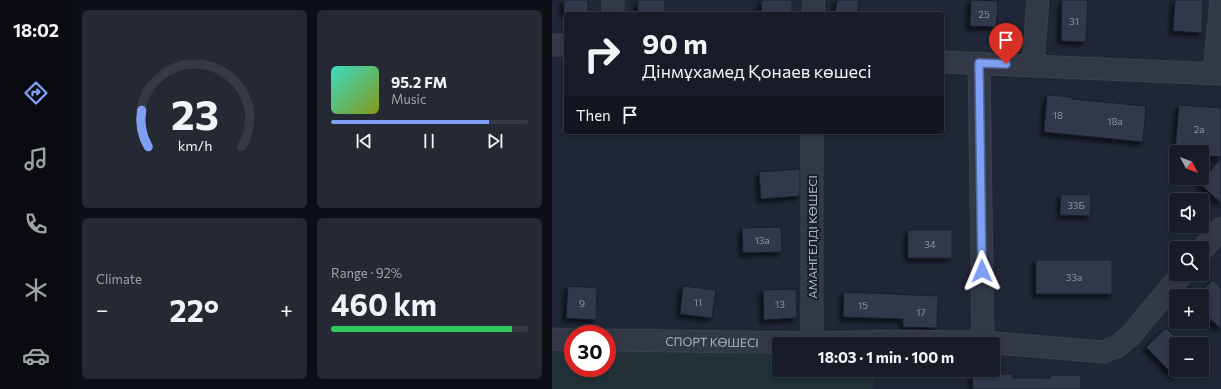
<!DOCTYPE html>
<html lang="en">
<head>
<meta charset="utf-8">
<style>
  body { margin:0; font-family:Commissioner,sans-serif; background:#242934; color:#f1f3f6; height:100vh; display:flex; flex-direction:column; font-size:15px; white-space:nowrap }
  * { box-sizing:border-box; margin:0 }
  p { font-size:13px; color:#9ea1a8 }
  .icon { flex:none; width:22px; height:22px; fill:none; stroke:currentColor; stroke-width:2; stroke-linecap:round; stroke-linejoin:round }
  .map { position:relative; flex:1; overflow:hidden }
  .panel { display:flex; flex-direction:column; gap:10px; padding:10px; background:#0d0f16; width:480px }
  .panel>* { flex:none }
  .guide { position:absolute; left:12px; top:12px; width:380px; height:122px; border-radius:4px; box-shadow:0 2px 6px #0003,0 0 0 1px #363a45; background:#171c28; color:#f1f3f6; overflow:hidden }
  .needle { width:26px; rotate:131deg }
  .fabs { position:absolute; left:617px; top:145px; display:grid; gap:8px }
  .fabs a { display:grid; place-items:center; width:40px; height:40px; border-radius:4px; background:#171c28; box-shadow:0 2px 6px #0003,0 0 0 1px #363a45; font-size:20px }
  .speed { position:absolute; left:12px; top:325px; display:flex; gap:8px; font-size:20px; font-weight:700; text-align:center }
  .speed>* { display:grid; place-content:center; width:52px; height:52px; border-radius:50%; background:#171c28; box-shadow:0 2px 6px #0003,0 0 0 1px #363a45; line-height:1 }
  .speed .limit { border:6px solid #d22; background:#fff; color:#111 }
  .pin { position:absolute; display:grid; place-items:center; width:34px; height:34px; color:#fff; margin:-41px -17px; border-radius:50% 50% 50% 0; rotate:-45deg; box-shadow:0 0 4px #0007 }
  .pin .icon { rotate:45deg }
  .me { position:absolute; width:44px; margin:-22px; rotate:359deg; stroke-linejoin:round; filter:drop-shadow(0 0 3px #0008) }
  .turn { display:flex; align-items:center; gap:14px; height:84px; padding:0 12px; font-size:18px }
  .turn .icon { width:52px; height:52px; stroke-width:2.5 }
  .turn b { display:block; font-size:28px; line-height:34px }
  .then { display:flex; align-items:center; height:38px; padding:0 12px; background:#0003; gap:8px; font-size:15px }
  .big { font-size:30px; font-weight:700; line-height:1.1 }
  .panel .widget { flex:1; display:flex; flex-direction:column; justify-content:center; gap:6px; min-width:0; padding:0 14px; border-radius:6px; background:#242934 }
  .panel .dial { align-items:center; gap:0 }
  .dial svg { height:104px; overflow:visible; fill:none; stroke:#363a45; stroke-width:7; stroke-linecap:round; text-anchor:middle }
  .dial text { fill:#f1f3f6; stroke:none }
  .song { display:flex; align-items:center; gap:12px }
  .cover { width:48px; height:48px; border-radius:6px; background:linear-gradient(135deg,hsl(170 70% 55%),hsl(70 70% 35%)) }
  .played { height:4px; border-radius:2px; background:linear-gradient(90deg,#7f9ff5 80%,#363a45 80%) }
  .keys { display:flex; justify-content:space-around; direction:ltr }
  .heat { display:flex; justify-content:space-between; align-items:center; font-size:22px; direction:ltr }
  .charge { height:6px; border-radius:3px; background:linear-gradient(90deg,#34c759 92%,#363a45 0) }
  .panel .tiles { flex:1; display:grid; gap:10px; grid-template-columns:repeat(2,1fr) }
  .trip { position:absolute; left:220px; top:337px; width:228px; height:40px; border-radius:4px; background:#171c28; box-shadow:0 2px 6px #0003,0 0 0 1px #363a45; font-weight:700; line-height:40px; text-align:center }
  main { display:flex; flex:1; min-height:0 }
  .tabs { display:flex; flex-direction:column; width:72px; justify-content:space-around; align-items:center; background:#090b10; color:#9ea1a8 }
  .tabs .icon { width:28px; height:28px }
  .tabs .selected { color:#7f9ff5 }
  .tabs b { font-size:18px; color:#f1f3f6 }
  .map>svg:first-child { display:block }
  .green { fill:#213136 }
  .building { fill:#31394c; stroke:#1a1f2c; filter:url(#shadow) }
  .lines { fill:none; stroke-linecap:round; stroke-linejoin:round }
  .minor-casing { stroke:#3c414f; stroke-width:23 }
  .minor { stroke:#323845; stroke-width:21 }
  .route-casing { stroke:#53679f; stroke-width:10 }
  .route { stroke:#7f9ff5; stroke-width:7 }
  .labels { text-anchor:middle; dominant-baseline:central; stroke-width:4; stroke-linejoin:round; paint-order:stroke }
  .number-label { font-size:10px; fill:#8b92a3 }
  .street-label { font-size:12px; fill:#acb2c3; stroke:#181d2a }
</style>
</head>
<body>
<main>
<nav class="tabs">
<b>18:02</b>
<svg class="icon selected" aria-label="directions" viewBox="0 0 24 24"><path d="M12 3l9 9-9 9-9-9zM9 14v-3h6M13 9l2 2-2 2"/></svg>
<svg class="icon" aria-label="music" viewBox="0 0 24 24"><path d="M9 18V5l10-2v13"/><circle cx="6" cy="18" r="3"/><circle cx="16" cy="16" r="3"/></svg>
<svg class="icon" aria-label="phone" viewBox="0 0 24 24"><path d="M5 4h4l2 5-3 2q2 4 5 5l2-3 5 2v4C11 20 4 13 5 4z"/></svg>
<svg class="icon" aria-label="climate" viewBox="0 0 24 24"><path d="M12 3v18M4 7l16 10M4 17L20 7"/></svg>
<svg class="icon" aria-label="car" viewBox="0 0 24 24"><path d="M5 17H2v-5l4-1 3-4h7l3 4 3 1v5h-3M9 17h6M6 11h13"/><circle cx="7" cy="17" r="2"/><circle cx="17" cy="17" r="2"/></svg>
</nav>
<section class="panel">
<div class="tiles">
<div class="widget dial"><svg viewBox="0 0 100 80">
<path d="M14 69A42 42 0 1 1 86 69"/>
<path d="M14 69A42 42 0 0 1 9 41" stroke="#7f9ff5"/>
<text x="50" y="56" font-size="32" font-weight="700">23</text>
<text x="50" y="72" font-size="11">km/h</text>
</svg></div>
<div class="widget">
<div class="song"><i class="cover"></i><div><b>95.2 FM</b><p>Music</p></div></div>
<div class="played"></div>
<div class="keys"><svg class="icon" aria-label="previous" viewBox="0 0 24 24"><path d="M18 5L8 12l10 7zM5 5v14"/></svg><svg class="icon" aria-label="pause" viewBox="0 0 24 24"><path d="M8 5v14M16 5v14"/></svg><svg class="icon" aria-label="next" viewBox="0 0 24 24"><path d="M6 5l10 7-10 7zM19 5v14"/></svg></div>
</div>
<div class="widget"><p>Climate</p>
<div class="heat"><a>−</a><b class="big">22°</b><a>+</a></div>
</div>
<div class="widget"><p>Range · 92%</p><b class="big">460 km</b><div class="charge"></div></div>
</div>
</section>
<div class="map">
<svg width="669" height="389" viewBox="0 0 669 389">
  <defs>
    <filter id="shadow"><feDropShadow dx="-3.5" dy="3.5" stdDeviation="2" flood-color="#0009"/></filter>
  </defs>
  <rect width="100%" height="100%" fill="#1f2635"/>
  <path class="green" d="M0,349H21V368H55V349L227,352V370H324L321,389H0Z"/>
  <path class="building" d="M12,0H36V14H12Z
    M86,0H113V14H86Z
    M210,0H240V14H209Z
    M285,0H307L305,14H283Z
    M419,0L446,1L444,27L418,26Z
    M510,0H536L534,42L509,41Z
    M623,0H651L650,33L621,31Z
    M495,95L520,97V99L594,106L591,142L492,132Z
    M627,105L669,108V157L650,155V152H623Z
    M669,159V203L647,183Z
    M248,169V196L209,199L207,172Z
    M509,194L539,195L538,216L508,215Z
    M229,227L230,252L191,253L190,228Z
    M356,230H400V258H356Z
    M484,260H560V294H484Z
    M661,280L669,288V329L650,311V291Z
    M16,286L45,288L44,320L14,318Z
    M131,286L164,290L160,318L128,314Z
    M244,289L245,318L212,320L211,290Z
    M292,292L386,296L385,328L351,327V319L291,317Z
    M614,328L624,338V378L594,347Z
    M420,374H461V378H498V375H529V389H421Z"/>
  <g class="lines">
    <defs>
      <g id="minor">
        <path d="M61,14V0"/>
        <path d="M261,14L262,0"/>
        <path d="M0,45H14"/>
        <path d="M390,62L669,74"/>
        <path d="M427,63L431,342"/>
        <path d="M481,65L486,0"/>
        <path d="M662,73L669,0"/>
        <path d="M650,250L669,228"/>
        <path d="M0,339L21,340"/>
        <path id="s1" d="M55,340L260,343L344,341L431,342L552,352L566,346L578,336L630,274"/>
        <path d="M260,343V132"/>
      </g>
    </defs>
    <use href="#minor" class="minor-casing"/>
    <use href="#minor" class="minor"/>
  </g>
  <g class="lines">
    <defs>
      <path id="route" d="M430,271L427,63L454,64"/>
    </defs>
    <use href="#route" class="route-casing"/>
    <use href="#route" class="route"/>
  </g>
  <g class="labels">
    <g class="number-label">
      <text x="432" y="14">25</text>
      <text x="522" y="21">31</text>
      <text x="506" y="115">18</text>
      <text x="563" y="121">18а</text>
      <text x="647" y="129">2а</text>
      <text x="524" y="205">33Б</text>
      <text x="210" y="240">13а</text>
      <text x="378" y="244">34</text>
      <text x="522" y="277">33а</text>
      <text x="146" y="302">11</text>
      <text x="30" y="303">9</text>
      <text x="228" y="304">13</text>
      <text x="311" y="305">15</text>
      <text x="369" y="312">17</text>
    </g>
    <g class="street-label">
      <text transform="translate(260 237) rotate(-90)">АМАНГЕЛДІ КӨШЕСІ</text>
      <text stroke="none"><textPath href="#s1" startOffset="105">СПОРТ КӨШЕСІ</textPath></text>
    </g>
  </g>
</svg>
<div class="fabs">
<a><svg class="needle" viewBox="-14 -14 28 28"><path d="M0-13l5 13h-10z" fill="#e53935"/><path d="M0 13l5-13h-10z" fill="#9ea1a8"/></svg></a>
<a><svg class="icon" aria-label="sound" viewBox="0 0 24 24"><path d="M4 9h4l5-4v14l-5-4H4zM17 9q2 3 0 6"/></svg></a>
<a><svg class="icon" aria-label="search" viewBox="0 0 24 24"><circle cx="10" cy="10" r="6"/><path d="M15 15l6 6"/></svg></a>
<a>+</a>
<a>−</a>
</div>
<div class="speed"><div class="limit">30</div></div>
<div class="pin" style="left:454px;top:64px;background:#d93025"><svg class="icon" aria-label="arrive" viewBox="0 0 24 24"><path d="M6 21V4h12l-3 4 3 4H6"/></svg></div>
<svg class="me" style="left:430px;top:271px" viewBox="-20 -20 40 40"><path d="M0-17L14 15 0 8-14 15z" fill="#7f9ff5" stroke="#fff" stroke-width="4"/></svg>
<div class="trip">18:03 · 1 min · 100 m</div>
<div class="guide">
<div class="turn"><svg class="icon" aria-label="right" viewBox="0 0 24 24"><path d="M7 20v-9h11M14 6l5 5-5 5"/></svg><div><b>90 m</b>Дінмұхамед Қонаев көшесі</div></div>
<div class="then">Then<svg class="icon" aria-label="arrive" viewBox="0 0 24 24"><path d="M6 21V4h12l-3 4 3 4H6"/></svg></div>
</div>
</div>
</main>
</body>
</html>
